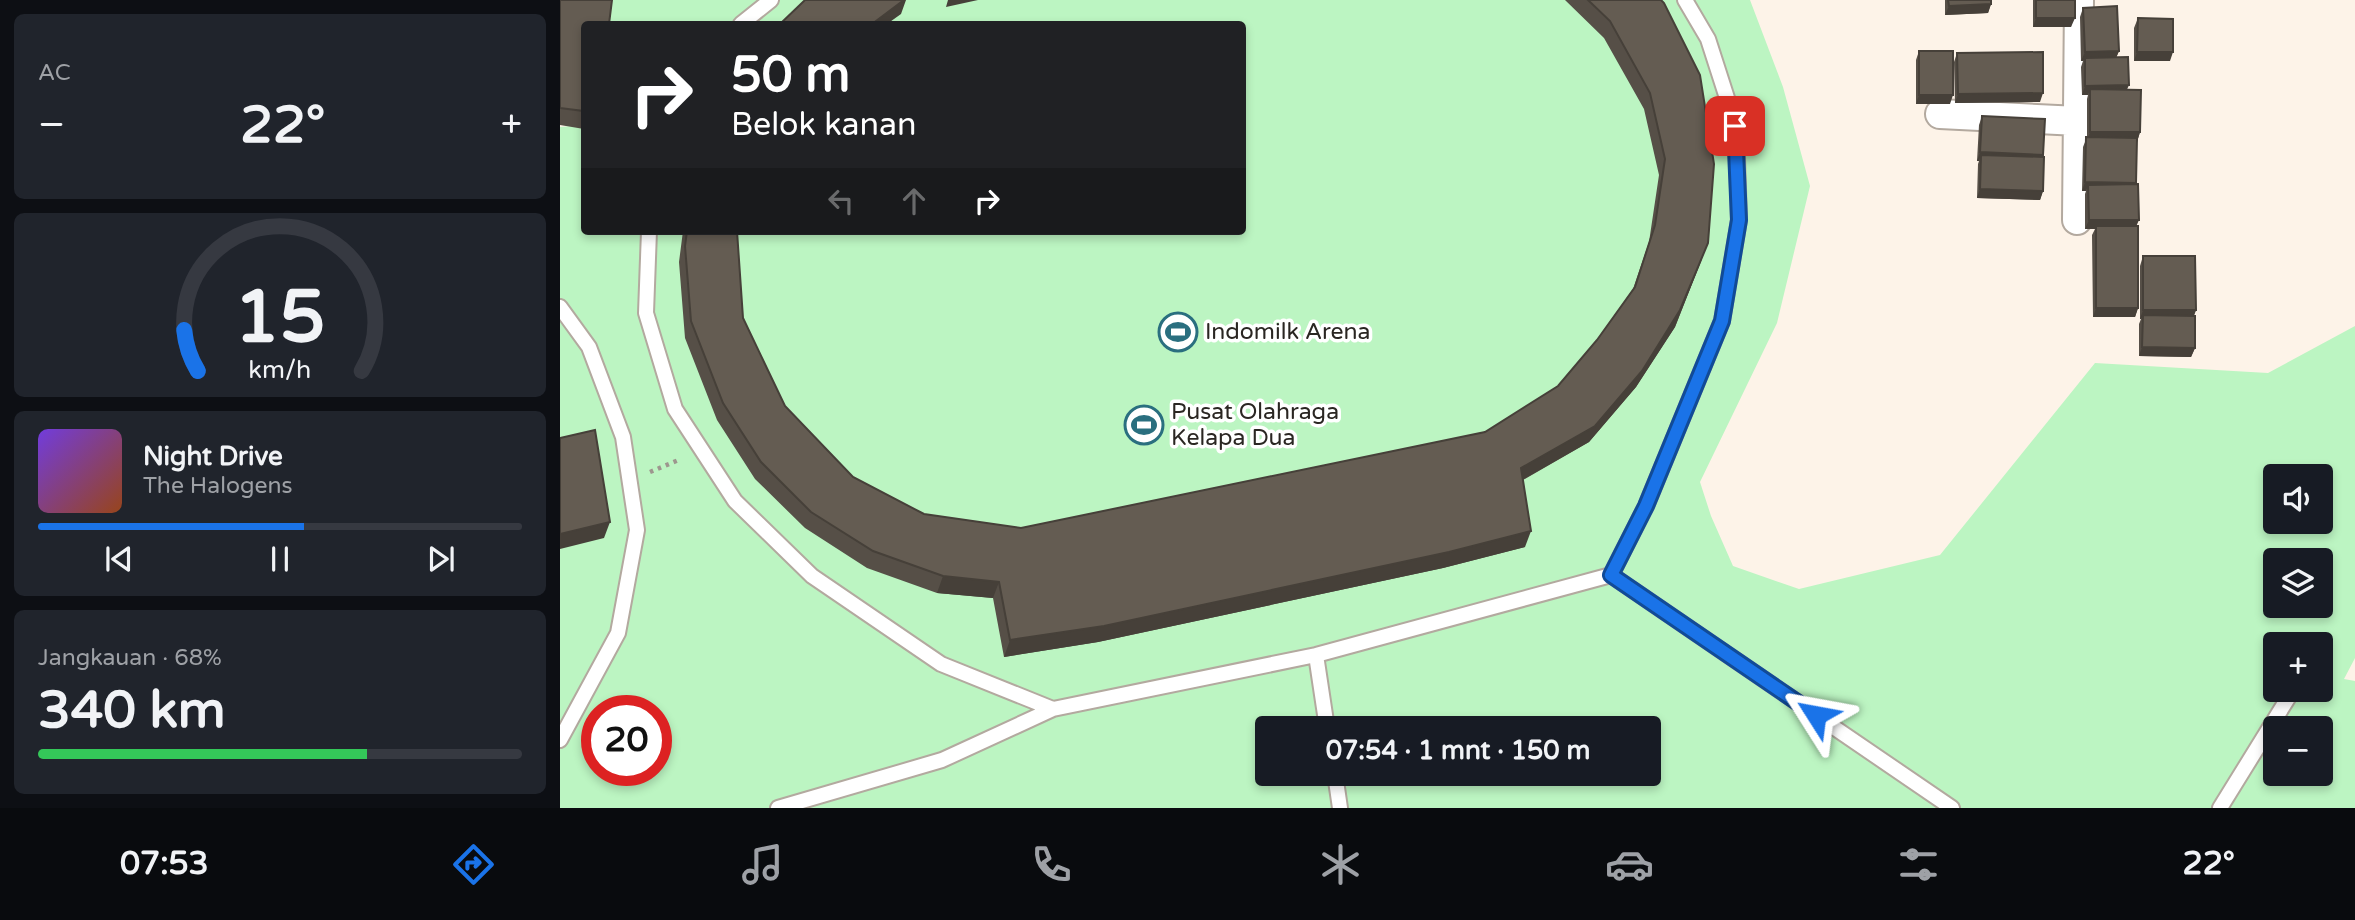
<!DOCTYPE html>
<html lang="id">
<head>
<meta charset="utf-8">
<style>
  body { margin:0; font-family:"Varela Round",sans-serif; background:#20242c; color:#f1f3f6; height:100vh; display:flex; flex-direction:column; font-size:26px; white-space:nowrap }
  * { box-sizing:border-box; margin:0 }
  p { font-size:23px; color:#9ea1a6 }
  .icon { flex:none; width:38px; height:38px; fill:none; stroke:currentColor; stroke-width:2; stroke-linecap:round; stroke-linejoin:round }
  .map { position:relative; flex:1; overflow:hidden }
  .drawer { display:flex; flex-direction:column; gap:14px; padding:14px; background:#0d0f14; width:560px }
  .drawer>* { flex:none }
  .hud { position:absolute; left:21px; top:21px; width:665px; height:214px; border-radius:7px; box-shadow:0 4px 10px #0003; background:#202124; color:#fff; overflow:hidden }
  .controls { position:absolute; left:1703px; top:464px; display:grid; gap:14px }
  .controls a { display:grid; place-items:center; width:70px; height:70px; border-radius:7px; background:#171b24; box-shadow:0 4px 10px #0003; font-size:35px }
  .speed { position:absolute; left:21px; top:695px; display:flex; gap:14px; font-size:35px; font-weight:700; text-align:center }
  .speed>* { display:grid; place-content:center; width:91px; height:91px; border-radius:50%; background:#171b24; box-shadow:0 4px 10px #0003; line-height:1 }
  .speed .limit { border:10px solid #d22; background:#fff; color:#111 }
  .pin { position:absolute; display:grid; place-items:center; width:60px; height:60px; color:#fff; margin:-30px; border-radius:14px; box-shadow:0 4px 10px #0006 }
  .me { position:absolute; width:77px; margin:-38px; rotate:304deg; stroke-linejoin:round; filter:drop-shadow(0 0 5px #0008) }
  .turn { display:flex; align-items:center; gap:24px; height:147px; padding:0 35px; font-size:32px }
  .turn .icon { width:91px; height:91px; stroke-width:2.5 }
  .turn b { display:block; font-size:49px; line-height:60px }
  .lanes { display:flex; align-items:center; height:66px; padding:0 35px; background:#0003; justify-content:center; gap:35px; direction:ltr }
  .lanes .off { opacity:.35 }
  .big { font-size:52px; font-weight:700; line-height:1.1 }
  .drawer .card { flex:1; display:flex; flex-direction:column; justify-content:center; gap:10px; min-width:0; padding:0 24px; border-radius:10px; background:#20242c }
  .drawer .dial { align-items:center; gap:0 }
  .dial svg { height:182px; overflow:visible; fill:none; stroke:#363941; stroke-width:7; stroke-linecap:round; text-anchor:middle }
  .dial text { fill:#f1f3f6; stroke:none }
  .song { display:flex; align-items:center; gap:21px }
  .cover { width:84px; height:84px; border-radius:10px; background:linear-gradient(135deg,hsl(260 70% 55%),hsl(20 70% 35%)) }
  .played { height:7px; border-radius:4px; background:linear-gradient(90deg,#1a73e8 55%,#363941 55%) }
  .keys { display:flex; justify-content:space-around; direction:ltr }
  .heat { display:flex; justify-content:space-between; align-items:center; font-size:38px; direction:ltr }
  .charge { height:10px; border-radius:5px; background:linear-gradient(90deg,#34c759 68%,#363941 0) }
  .trip { position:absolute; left:695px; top:716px; width:406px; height:70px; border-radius:7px; background:#171b24; box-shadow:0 4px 10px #0003; font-weight:700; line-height:70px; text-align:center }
  .menu { display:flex; height:112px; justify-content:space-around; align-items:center; background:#090b0e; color:#9ea1a6 }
  .menu .icon { width:49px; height:49px }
  .menu .on { color:#1a73e8 }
  .menu b { font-size:32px; color:#f1f3f6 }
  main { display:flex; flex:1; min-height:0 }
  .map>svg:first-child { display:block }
  .green { fill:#bcf5c2; fill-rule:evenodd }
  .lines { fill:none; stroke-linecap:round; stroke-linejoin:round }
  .lane-casing { stroke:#b3a99f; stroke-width:18 }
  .street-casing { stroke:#b3a99f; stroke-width:32 }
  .path { stroke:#9d968e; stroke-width:4.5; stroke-dasharray:3.5 5; stroke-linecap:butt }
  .lane { stroke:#fff; stroke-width:14 }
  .street { stroke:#fff; stroke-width:28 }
  .wall { fill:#564f47 }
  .shaded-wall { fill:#464039 }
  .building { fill:#645c52; stroke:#464039; stroke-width:2 }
  .route-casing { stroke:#114b97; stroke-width:18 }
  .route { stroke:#1a73e8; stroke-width:12 }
  .labels { text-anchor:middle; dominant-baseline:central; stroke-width:7; stroke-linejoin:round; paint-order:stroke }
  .poi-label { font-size:23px; fill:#2a2622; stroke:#fff; text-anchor:start }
</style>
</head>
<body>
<main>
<section class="drawer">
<div class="card"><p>AC</p>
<div class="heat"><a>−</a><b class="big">22°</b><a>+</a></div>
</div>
<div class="card dial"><svg viewBox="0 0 100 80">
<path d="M14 69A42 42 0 1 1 86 69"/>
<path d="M14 69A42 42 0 0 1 8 51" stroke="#1a73e8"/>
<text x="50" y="56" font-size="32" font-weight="700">15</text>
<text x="50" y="72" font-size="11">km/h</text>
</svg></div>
<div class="card">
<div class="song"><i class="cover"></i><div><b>Night Drive</b><p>The Halogens</p></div></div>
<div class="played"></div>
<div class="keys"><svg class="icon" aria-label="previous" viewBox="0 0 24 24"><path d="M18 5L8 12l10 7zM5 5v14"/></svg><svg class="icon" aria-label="pause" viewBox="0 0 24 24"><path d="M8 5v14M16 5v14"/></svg><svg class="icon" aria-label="next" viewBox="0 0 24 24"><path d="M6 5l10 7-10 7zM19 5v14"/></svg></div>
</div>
<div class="card"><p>Jangkauan · 68%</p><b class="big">340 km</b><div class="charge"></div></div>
</section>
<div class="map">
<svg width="1795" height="808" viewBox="0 0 1795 808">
  <rect width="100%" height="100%" fill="#fdf3e8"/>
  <path class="green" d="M52,0H1190L1223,87L1250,186L1217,323L1140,482L1151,516L1173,566L1239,589L1380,555L1535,363L1708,373L1795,326V658L1784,679L1795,681V808H0V127L24,125V231H682V24H48ZM1715,476H1760V522H1715ZM1715,560H1760V606H1715ZM1715,644H1760V690H1715ZM37,710H96V770H37ZM707,728H1088V774H707ZM1715,728H1760V774H1715Z"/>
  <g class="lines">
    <defs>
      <path id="lane" d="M181,24L211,0
        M89,231L86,313L115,409L175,501L252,576L381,664L493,709L756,655L1051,575L1086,506L1162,321L1179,220L1176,126L1148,39L1125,0
        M0,307L29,347L63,437L77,530L58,633L0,740
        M1051,575L1392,808
        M1760,645L1763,641
        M756,655L767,728
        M775,774L780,808
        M218,808L382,760L493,709
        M1660,808L1733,690"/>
      <path id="street" d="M1380,114L1518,121
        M1517,220L1519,0"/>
    </defs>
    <use href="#lane" class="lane-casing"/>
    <use href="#street" class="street-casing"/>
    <path class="path" d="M90,472L121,459"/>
    <use href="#lane" class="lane"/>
    <use href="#street" class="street"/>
  </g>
  <path class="wall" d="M0,0L24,24V129L0,125Z
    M1005,0H1101L1142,259L1115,327L1076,387L1029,442L963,480L965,547L883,568L538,642L444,657L433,598L377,593L307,568L245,528L195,479L157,420L125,338L119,262L123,231H177L183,318L225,406L293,477L364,514L461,528L925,432L998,386L1037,340L1073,289L1089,242L1099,175L1084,109L1044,38Z
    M1385,0H1431V4L1428,13L1385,15Z
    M1473,0H1515L1511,27H1473Z
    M1523,8L1559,51L1556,58L1580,132L1577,142L1575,184L1578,308L1575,317H1533L1532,235L1535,229H1525V194L1526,191H1522L1523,147L1527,137V99L1528,95H1522L1521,67L1523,61H1521L1520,17Z
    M1578,18L1610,61H1574V28Z
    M1359,51L1390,104H1356V60Z
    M1397,53L1480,102L1395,103L1394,62Z
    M1422,116L1482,157L1483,191L1480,200L1417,198L1418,164L1419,161H1417L1419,125Z
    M1583,256L1636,310L1634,316L1635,348L1631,357L1579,356V324L1581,319H1580V266Z"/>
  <path class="shaded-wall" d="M344,0H346L341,14L327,24H312Z
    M388,0H418L386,7Z
    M1431,4L1428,13L1385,15L1389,6Z
    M1476,18H1515L1511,27H1473Z
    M1559,51L1555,60L1525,58L1523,61H1521L1525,52Z
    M1577,52H1613L1610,61H1574Z
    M1569,85L1565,94L1530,89L1528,95H1522L1525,86Z
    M1483,93L1480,102L1395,103L1398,94Z
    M1359,95H1393L1390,104H1356Z
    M1530,132H1580L1577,142L1527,141Z
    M1420,152L1483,155L1479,164L1421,155L1419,161H1417Z
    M1525,182L1576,183L1573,192L1528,185L1526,191H1522Z
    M1420,189L1483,191L1480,200L1417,198Z
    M1529,220H1579L1575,229L1536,226L1535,229H1525Z
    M1148,243L1115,327L1076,387L1029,442L955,484L961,468Z
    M1536,308H1578L1575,317H1533Z
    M1583,310H1636L1632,319L1583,315L1581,319H1580Z
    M1582,347L1635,348L1631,357L1579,356Z
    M50,522L44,538L0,549V534Z
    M971,531L965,547L883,568L538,642L444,657L450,640Z
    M383,576L439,582L433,598L377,593Z"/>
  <path class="building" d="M0,0H52L49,24H24V111L0,108Z
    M245,0H344L312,24H220Z
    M1028,0H1101L1104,3L1140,75L1154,164L1148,243L1120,310L1082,371L1035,426L961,468L971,531L889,552L544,626L450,640L439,582L383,576L313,551L251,512L201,462L163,403L131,321L125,246L127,231H177L183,318L225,406L293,477L364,514L461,528L925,432L998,386L1037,340L1075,287L1095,225L1105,159L1090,93L1050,21Z
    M1388,0H1431V4L1389,6Z
    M1476,0H1515V18H1476Z
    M1557,6L1559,51L1525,52L1523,8Z
    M1578,18L1613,19V52H1577Z
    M1359,51H1393V95H1359Z
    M1483,52V93L1398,94L1397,53Z
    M1568,57L1569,85L1525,86V58Z
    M1530,89L1581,90L1580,132H1530Z
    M1422,116L1485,119L1483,155L1420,152Z
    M1526,137L1577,138L1576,183L1525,182Z
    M1421,155L1484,157L1483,191L1420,189Z
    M1578,184L1579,220H1529L1528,185Z
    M1536,226H1578V308H1536Z
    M1583,256H1635L1636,310H1583Z
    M1583,315L1635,316V348L1582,347Z
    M35,430L50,522L0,534V438Z"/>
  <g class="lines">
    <defs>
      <path id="route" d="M1175,126L1179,220L1162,321L1086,506L1051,575L1256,715"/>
    </defs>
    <use href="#route" class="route-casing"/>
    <use href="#route" class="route"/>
  </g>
  <defs>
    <symbol id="stadium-ring" viewBox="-11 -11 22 22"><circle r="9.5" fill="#fff" stroke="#2a6f7f" stroke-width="1.5"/><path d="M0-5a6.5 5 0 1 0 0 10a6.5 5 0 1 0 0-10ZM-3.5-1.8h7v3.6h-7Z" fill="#2a6f7f"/></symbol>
  </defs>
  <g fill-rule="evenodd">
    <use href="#stadium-ring" x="596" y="310" width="44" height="44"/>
    <use href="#stadium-ring" x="562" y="403" width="44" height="44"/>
  </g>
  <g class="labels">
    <g class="poi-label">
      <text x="645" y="332">Indomilk Arena</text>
      <text x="611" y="412">Pusat Olahraga<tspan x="611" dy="26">Kelapa Dua</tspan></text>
    </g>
  </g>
</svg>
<div class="controls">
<a><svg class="icon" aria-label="sound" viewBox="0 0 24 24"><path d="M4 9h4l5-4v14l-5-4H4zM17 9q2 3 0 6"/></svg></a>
<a><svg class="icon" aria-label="layers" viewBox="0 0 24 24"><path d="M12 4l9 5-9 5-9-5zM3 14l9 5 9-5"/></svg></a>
<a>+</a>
<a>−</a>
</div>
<div class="speed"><div class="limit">20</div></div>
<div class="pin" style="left:1175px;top:126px;background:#d93025"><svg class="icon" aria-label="arrive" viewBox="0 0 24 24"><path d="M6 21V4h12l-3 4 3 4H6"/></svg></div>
<svg class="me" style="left:1256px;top:715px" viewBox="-20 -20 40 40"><path d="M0-17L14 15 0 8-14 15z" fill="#1a73e8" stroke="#fff" stroke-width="4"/></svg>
<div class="trip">07:54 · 1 mnt · 150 m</div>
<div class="hud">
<div class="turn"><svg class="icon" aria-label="right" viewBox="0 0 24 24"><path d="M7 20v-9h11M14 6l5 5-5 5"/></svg><div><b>50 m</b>Belok kanan</div></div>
<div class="lanes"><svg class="icon off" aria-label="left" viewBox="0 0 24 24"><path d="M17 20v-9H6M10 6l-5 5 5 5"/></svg><svg class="icon off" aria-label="ahead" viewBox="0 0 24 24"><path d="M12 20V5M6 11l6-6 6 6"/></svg><svg class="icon" aria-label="right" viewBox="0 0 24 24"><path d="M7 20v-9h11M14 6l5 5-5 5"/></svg></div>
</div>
</div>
</main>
<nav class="menu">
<b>07:53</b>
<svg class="icon on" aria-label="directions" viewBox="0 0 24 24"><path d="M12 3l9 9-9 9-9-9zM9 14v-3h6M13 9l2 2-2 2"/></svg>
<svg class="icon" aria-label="music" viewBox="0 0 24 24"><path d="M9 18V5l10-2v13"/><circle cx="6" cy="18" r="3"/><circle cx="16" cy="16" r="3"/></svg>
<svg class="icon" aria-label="phone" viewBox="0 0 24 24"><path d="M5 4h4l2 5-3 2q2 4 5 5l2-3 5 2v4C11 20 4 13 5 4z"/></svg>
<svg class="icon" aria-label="climate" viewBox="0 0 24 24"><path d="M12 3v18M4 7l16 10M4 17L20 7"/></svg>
<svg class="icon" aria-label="car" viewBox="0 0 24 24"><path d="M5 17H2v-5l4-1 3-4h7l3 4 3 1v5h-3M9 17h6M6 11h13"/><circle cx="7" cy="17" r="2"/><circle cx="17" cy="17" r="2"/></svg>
<svg class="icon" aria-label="filters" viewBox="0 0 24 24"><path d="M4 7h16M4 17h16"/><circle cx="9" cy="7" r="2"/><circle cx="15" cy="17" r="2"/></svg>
<b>22°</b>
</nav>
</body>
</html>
